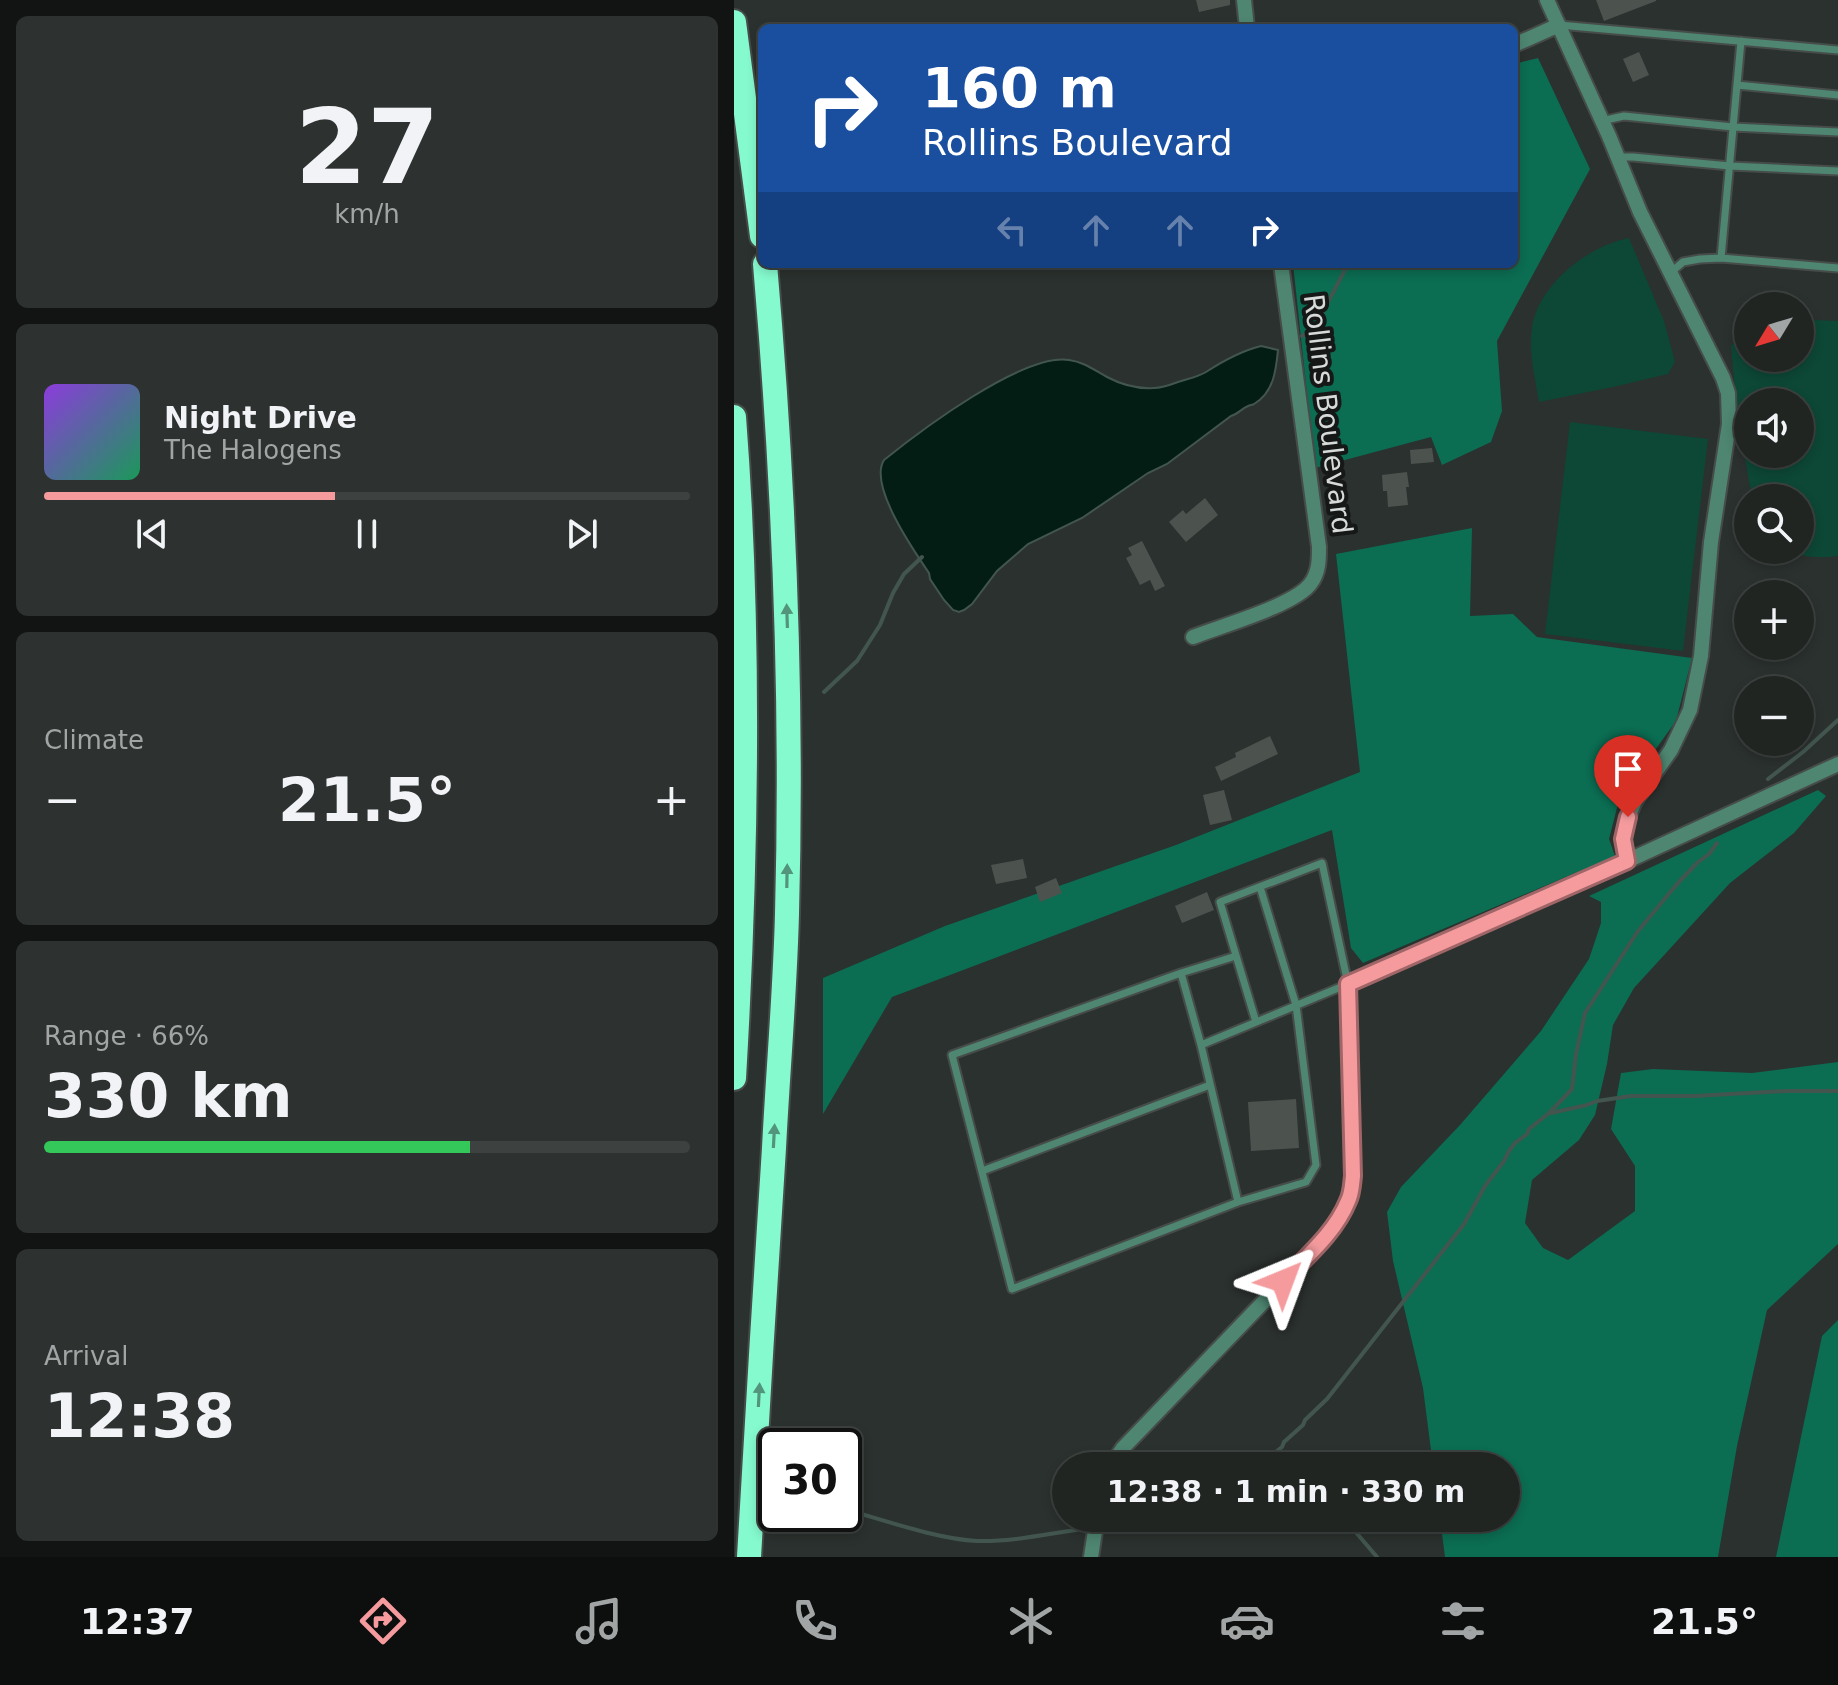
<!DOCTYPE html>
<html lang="en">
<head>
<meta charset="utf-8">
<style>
  body { margin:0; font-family:"DejaVu Sans",sans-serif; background:#2d312f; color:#f1f3f6; height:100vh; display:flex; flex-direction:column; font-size:30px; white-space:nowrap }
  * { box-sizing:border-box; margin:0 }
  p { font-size:26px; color:#a2a5a5 }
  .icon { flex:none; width:44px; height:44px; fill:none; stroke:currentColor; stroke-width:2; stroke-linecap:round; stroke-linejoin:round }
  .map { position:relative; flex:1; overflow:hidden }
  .details { display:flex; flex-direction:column; gap:16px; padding:16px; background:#121413; width:734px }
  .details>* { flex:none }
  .guide { position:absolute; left:24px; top:24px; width:760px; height:244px; border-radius:12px; box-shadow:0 4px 12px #0003,0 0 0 2px #3d4240; background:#1a4fa0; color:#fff; overflow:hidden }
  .needle { width:52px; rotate:232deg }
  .controls { position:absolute; left:1000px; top:292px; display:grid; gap:16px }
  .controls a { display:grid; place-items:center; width:80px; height:80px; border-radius:50%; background:#202522; box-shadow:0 4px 12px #0003,0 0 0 2px #3d4240; font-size:40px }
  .speed { position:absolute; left:24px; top:1428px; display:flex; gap:16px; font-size:40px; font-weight:700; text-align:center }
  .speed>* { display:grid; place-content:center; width:104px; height:104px; border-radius:50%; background:#202522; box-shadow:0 4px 12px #0003,0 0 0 2px #3d4240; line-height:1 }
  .speed .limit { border:4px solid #111; border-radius:12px; background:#fff; color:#111 }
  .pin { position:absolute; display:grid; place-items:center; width:68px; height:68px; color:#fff; margin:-82px -34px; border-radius:50% 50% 50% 0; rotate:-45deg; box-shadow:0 0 8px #0007 }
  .pin .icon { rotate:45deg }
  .me { position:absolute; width:88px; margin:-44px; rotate:44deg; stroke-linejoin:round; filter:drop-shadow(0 0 6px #0008) }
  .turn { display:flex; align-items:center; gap:28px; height:168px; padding:0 32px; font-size:36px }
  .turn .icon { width:104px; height:104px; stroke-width:2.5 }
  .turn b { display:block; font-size:56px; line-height:68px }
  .lanes { display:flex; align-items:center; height:76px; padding:0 32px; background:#0003; justify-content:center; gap:40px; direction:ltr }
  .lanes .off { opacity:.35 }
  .big { font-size:60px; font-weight:700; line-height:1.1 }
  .details .widget { flex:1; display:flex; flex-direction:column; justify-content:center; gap:12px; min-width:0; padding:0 28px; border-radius:12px; background:#2d312f }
  .details .dial { align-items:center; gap:0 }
  .dial b { font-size:104px; line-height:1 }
  .song { display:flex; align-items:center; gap:24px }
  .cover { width:96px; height:96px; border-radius:12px; background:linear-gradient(135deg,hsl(270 70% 55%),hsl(150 70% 35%)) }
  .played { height:8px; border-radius:4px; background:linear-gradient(90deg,#f59b9e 45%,#3d4240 45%) }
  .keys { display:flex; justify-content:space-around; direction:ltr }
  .heat { display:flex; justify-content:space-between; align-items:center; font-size:44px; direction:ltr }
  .charge { height:12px; border-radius:6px; background:linear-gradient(90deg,#34c759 66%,#3d4240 0) }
  .trip { position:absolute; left:318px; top:1452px; width:468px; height:80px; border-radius:40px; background:#202522; box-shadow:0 4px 12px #0003,0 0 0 2px #3d4240; font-weight:700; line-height:80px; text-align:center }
  .dock { display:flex; height:128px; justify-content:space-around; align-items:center; background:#0d0f0e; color:#a2a5a5 }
  .dock .icon { width:56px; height:56px }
  .dock .on { color:#f59b9e }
  .dock b { font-size:36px; color:#f1f3f6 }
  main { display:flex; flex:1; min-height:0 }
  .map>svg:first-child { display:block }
  .green { fill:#0d4735; fill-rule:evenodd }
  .forest { fill:#0b6d52 }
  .water { fill:#031d14; stroke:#42564f; stroke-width:2 }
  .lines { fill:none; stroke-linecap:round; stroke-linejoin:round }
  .stream { stroke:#42564f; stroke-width:4 }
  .building { fill:#4c534f }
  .service-casing { stroke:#464c49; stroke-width:11 }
  .minor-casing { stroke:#464c49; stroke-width:18 }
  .motorway-casing { stroke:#464c49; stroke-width:28 }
  .service { stroke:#4e8671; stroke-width:7 }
  .minor { stroke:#4e8671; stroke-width:14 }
  .motorway { stroke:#85facf; stroke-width:24 }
  .oneway { fill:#53947c }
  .route-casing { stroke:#9f6567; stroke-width:20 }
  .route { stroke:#f59b9e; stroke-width:14 }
  .labels { text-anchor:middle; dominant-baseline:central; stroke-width:8; stroke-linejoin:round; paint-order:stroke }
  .street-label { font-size:28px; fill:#d6dad8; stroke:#151817 }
</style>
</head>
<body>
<main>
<section class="details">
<div class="widget dial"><b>27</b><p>km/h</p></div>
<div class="widget">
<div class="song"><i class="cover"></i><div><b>Night Drive</b><p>The Halogens</p></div></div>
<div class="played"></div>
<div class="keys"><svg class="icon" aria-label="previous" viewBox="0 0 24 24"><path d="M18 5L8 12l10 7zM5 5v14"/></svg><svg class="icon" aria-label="pause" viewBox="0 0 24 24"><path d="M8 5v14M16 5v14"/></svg><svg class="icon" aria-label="next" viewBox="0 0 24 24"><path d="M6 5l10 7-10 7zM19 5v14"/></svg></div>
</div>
<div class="widget"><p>Climate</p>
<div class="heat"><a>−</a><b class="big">21.5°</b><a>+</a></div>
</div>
<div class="widget"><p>Range · 66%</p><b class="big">330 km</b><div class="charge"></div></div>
<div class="widget"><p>Arrival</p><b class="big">12:38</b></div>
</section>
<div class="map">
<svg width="1104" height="1557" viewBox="0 0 1104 1557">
  <rect width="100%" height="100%" fill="#2b312e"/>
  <path class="green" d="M895,238L930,321L941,362L934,374L879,387L805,402C801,377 794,352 798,327C805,284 854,246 895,238Z
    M1080,320L1104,321V556C1085,559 1063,556 1045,550H1066V498H1018L1003,413L997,346L1014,327V358H1066V322ZM1014,402H1066V454H1014Z
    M836,422L974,439L949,651L811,634Z"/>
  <path class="forest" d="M804,58L856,169L763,341L768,411L757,442L708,465L697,437L581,468L559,264H780V64Z
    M738,528L736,616L779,614L803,637L958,658L942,721L885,800L875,839L881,856L629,963L617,948L598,830L158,997L89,1114V978L211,926L442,845L626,772L602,554Z
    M1084,790L1092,796L1060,833L996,883L900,988L879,1025L873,1064L861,1115L845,1140L798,1180L791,1223L809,1248L834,1260L901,1211V1166L877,1129L887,1073L919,1069L1018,1073L1104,1062V1244L1033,1310L1003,1446L984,1557H711L706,1518H772V1466H699L689,1388L659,1261L653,1212L667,1187L726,1125L807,1031L855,959L867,923V902L855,896Z
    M1104,1320V1557H1042L1088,1336Z"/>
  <path class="water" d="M527,346L544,350C542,370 540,392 520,404C519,405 516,405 514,406C507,409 504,414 497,416L433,464L414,473L348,518L294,544L263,571L238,604L230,610L225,612L219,610L210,600L196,579L195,573C180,551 134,485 150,460C186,431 289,353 335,360C350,362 360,370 373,377C388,385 404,389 420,388C428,388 436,385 444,382C453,379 464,377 472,372C489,361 507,351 527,346Z"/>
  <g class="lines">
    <path class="stream" d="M568,336L580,329L614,264
      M90,692L123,661L146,625L159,593L170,574L188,557
      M1034,779L1069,752L1104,720
      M817,1113L853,1105L863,1101L897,1096H960L1052,1091H1104
      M524,1466L548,1447L550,1442L569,1425L571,1420L593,1399L730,1224L751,1186L770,1161L775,1151L781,1143L793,1134L795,1129L815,1113L838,1089L842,1054L851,1013L904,931L943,884L963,863L975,854L983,843
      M110,1509C150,1520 203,1539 243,1541C277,1542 313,1534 348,1529
      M597,1518L614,1523L643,1557
      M378,1525L405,1518"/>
  </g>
  <path class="building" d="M462,0H496V5L465,12Z
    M862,0H922V1L870,21Z
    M905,52L915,75L899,82L889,59Z
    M698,448L700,462L677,464L676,450Z
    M673,472L675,487H672L674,505L654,507L653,491H649L648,475Z
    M471,498L484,515L452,542L435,522L449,510L452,514Z
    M408,541L431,586L421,591L416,580L406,585L392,558L398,555L394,548Z
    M536,736L544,754L487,781L481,767L502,757L501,753Z
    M490,790L498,820L476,825L469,795Z
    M289,859L293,878L262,884L257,865Z
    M322,878L328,893L306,902L301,887Z
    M473,892L480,910L448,923L441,906Z
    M562,1099L565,1148L517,1151L514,1102Z"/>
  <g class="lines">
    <defs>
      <path id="service" d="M825,25L1104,50
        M1003,85L1104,95
        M867,121L890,116L999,127L1104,132
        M883,157H899L996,166L1104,171
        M987,258L1007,41
        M936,273L949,262L966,259L987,258L1104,268
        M447,973L502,956
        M467,1045L504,1202L278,1289L218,1055L447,973L467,1045L614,984L588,863L486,902L522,1022
        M248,1171L476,1085
        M504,1202L572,1182L582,1165L562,1005L526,887"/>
      <path id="minor" d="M510,0L513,28
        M813,0L875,136L906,212L989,378L994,393L995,424L977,542L967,656L956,710L937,750L901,801L894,817L889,839L893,861
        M780,45L825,25
        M459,637C487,626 562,605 577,583C585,572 585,560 585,547L547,264
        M377,1466L389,1448L589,1240C607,1216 615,1206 619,1176L614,984L893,861L1104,764
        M357,1557L363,1518"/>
      <path id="motorway" d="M0,22L28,236
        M0,417C17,637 13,858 0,1078
        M15,1557C23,1421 31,1284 40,1148C44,1070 51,992 53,914C59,695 50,482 31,264"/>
    </defs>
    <use href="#service" class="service-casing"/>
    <use href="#minor" class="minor-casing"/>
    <use href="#motorway" class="motorway-casing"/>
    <use href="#service" class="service"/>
    <use href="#minor" class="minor"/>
    <use href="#motorway" class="motorway"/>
  </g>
  <defs><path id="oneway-solid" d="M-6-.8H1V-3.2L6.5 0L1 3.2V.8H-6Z" transform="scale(2)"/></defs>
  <g class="oneway">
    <use href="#oneway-solid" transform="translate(53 616) rotate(-92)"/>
    <use href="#oneway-solid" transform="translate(53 876) rotate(-89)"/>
    <use href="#oneway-solid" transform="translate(40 1136) rotate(-87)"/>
    <use href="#oneway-solid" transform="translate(25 1395) rotate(-87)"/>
  </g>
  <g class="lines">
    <defs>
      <path id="route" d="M549,1281C572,1257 601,1233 614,1201C618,1193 618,1184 619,1176L614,984L893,861L889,839L894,817"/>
    </defs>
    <use href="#route" class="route-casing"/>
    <use href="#route" class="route"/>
  </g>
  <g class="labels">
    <g class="street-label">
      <text transform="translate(594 414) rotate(83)">Rollins Boulevard</text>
    </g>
  </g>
</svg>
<div class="controls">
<a><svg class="needle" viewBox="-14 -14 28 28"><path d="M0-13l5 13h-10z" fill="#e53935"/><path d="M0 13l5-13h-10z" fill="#a2a5a5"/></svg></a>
<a><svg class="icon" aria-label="sound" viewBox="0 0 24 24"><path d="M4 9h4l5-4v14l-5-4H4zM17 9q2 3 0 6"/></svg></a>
<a><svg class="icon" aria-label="search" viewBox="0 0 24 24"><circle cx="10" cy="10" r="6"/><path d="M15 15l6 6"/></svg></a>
<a>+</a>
<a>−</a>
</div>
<div class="speed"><div class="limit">30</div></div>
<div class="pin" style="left:894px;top:817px;background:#d93025"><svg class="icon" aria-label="arrive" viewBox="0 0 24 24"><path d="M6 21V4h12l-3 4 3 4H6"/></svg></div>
<svg class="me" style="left:549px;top:1281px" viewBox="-20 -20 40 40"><path d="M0-17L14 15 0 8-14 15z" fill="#f59b9e" stroke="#fff" stroke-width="4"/></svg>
<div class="trip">12:38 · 1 min · 330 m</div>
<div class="guide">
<div class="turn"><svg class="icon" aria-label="right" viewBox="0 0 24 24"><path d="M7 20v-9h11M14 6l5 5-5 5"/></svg><div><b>160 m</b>Rollins Boulevard</div></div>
<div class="lanes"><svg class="icon off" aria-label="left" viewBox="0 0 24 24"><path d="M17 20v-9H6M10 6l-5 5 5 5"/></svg><svg class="icon off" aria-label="ahead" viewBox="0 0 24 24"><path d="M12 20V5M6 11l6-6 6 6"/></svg><svg class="icon off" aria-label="ahead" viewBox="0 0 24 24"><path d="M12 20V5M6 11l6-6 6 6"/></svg><svg class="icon" aria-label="right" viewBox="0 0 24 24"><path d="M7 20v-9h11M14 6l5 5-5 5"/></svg></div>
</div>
</div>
</main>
<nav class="dock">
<b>12:37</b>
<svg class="icon on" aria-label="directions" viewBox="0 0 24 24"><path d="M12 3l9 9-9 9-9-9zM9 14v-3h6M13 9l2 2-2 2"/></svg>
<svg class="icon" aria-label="music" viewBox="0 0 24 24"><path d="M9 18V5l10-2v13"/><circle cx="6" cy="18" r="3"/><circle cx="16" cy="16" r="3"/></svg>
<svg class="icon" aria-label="phone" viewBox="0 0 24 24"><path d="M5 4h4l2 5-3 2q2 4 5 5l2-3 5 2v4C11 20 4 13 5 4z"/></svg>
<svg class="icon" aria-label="climate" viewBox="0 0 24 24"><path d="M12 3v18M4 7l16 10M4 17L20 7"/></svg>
<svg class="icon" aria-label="car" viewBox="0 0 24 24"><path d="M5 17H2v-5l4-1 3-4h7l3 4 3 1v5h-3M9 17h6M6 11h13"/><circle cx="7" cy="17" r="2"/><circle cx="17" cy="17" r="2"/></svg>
<svg class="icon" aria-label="filters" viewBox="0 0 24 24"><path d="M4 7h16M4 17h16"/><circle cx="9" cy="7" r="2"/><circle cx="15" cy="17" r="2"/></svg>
<b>21.5°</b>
</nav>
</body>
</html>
